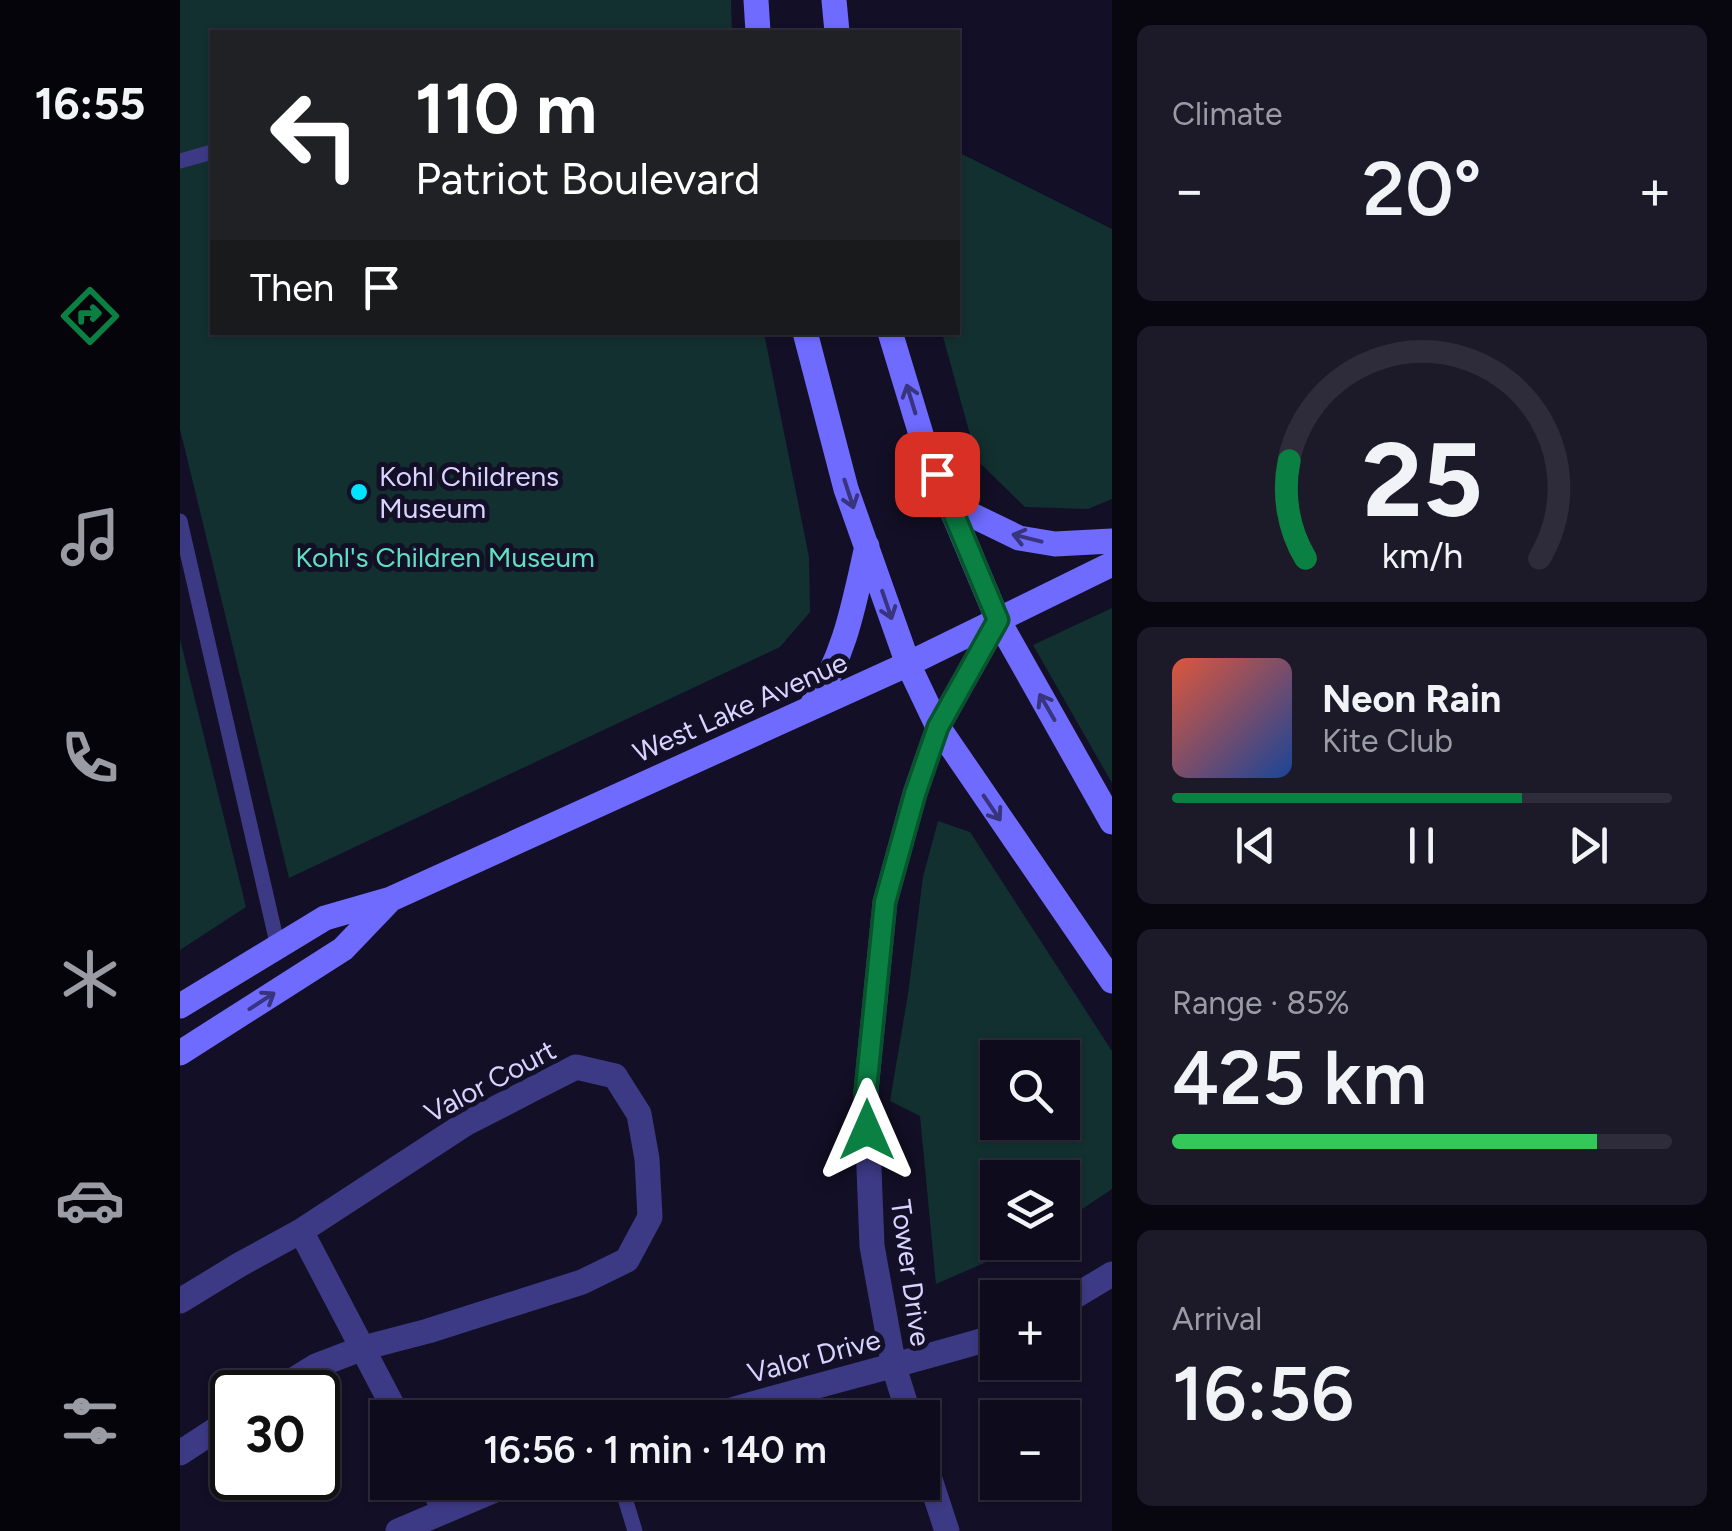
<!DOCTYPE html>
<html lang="en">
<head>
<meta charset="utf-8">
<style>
  body { margin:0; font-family:Figtree,sans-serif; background:#1c1929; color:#f1f3f6; height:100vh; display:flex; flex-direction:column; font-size:38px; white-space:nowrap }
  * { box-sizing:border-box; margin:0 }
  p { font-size:32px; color:#9b9ba3 }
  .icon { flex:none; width:55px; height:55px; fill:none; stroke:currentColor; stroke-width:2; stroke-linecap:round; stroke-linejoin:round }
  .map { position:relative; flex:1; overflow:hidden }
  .drawer { display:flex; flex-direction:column; gap:25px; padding:25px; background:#08060f; width:620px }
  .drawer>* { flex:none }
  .guide { position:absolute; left:30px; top:30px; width:750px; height:305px; border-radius:0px; box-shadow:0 2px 8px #0004,0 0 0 2px #2e2b3b; background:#202124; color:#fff; overflow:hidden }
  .controls { position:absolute; left:800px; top:1040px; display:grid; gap:20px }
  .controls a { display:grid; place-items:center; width:100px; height:100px; border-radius:0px; background:#0e0b1c; box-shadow:0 2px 8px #0004,0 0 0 2px #2e2b3b; font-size:50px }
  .speed { position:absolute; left:30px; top:1370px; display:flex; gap:20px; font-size:50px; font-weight:700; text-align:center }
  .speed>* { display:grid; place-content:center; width:130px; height:130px; border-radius:50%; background:#0e0b1c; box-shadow:0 2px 8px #0004,0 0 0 2px #2e2b3b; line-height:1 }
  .speed .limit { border:5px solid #111; border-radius:15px; background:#fff; color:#111 }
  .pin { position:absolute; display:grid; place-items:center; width:85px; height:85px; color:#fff; margin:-42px; border-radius:20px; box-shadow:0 5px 15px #0006 }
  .me { position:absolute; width:110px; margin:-55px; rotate:0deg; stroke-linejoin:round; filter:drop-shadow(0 0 8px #0008) }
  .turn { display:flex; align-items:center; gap:35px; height:210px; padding:0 40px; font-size:45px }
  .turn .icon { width:130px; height:130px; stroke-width:2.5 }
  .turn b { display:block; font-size:70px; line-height:85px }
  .then { display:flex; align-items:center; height:95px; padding:0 40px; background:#0003; gap:20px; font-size:38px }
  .big { font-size:75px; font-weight:600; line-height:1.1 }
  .drawer .tile { flex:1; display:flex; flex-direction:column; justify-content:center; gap:15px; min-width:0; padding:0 35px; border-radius:15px; background:#1c1929 }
  .drawer .dial { align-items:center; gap:0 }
  .dial svg { height:260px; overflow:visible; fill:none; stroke:#2e2b3b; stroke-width:7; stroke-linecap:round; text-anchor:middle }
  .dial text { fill:#f1f3f6; stroke:none }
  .song { display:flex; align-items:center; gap:30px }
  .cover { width:120px; height:120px; border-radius:15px; background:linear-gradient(135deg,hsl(10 70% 55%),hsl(220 70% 35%)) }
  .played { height:10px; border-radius:5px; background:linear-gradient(90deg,#0b8043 70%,#2e2b3b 70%) }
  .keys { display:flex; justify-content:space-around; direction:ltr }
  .heat { display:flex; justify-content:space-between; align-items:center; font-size:55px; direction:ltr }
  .charge { height:15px; border-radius:8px; background:linear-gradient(90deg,#34c759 85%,#2e2b3b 0) }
  .trip { position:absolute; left:190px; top:1400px; width:570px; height:100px; border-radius:0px; background:#0e0b1c; box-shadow:0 2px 8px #0004,0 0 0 2px #2e2b3b; font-weight:600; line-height:100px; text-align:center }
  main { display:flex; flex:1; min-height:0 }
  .tab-bar { display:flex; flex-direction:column; width:180px; justify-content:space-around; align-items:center; background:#06040b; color:#9b9ba3 }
  .tab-bar .icon { width:70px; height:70px }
  .tab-bar .selected { color:#0b8043 }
  .tab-bar b { font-size:45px; color:#f1f3f6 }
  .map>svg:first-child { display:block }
  .green { fill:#12302f; fill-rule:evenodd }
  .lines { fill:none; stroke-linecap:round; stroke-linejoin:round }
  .lane { stroke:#3d3a85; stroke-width:15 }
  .street { stroke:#3d3a85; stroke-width:25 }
  .secondary { stroke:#6f6bff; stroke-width:25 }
  .oneway { stroke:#38347d }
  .route-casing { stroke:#07532c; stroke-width:25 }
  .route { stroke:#0b8043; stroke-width:18 }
  .poi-dot { fill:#00e5ff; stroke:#130f26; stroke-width:4 }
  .labels { text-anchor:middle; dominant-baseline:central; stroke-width:10; stroke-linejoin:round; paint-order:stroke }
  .poi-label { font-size:28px; fill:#d9d4ff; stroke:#130f26; text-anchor:start }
  .park-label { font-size:28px; fill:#5fe0c0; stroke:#130f26 }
  .street-label { font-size:28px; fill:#d9d4ff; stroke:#130f26 }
</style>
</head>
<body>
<main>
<nav class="tab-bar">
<b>16:55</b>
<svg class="icon selected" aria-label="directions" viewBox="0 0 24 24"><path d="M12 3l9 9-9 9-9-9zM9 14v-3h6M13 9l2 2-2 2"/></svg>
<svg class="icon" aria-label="music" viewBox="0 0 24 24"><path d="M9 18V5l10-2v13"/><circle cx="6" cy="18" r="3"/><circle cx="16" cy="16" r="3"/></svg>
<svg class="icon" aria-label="phone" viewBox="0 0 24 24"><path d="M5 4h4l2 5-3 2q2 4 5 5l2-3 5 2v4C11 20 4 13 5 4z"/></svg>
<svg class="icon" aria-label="climate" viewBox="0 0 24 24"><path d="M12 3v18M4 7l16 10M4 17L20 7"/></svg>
<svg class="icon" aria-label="car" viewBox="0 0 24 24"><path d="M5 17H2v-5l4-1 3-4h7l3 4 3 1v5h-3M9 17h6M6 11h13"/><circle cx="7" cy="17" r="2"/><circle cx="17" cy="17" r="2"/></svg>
<svg class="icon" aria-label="filters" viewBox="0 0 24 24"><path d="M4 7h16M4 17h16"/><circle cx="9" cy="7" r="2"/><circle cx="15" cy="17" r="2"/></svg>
</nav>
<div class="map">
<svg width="932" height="1531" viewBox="0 0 932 1531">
  <rect width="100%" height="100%" fill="#130f26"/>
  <path class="green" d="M0,0H551L552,32H32V332L584,333L629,557L630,612L600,647L109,878L0,429Z
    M778,152L932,229V499L908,509L845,507L797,460L762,333L778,332Z
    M932,608V783L853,645Z
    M0,639L66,907L0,950Z
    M758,821L790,832L932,1051V1189L883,1222L882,1178H818V1242L850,1243L756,1284L740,1116L710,1101L728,994L743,877ZM818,1058H882V1122H818Z"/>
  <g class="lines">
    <path class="lane" d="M0,161L32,152
      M0,521L98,947
      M440,1482L455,1531"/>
    <path class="street" d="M121,1231L219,1418
      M0,1301L59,1265L121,1231L285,1124L353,1089L396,1067L435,1076L459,1114L467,1159L470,1217L447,1260L402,1282L248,1331L183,1348L136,1366L94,1392
      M882,1304L932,1274
      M524,1418C621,1389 720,1365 818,1336
      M730,1418L714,1367L692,1246L686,1091L705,902L735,793L758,727L818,620
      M0,1453L52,1419
      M742,1455L767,1531
      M250,1482L264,1510
      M218,1531L334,1482"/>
    <path class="secondary" d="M576,0L578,32
      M654,0L657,32
      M625,332L666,489L728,664L758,727L932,981
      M710,332L744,444L818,620L932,822
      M769,504L839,538L875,544L932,541
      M632,705C665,656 674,604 687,546
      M0,1006L145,918L211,899L728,664L932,564
      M0,1053L163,949L208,902"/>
  </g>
  <defs><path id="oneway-shaft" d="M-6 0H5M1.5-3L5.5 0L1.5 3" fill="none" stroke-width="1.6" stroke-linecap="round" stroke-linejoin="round" transform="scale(2.5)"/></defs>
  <g class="oneway">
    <use href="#oneway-shaft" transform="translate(731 399) rotate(-107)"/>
    <use href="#oneway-shaft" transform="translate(669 494) rotate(72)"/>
    <use href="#oneway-shaft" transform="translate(847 538) rotate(-166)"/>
    <use href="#oneway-shaft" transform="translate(707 605) rotate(71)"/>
    <use href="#oneway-shaft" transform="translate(867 707) rotate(-120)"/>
    <use href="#oneway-shaft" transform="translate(812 808) rotate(56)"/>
    <use href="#oneway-shaft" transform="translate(82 1001) rotate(-33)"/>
  </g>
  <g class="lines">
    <defs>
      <path id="route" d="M687,1130L686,1090L705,902L735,794L758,727L818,620L757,474"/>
    </defs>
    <use href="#route" class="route-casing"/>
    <use href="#route" class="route"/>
  </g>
  <circle class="poi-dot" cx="179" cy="492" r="10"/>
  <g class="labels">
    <g class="poi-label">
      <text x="199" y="476">Kohl Childrens<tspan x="199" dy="32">Museum</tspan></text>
    </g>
    <g class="park-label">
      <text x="265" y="557">Kohl's Children Museum</text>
    </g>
    <g class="street-label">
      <text transform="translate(560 707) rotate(-24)">West Lake Avenue</text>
      <text transform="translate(310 1081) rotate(-28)">Valor Court</text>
      <text transform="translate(731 1273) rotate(82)">Tower Drive</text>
      <text transform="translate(634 1356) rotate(-15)">Valor Drive</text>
    </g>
  </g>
</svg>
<div class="controls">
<a><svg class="icon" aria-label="search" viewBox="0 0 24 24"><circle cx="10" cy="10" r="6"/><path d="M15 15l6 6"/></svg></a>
<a><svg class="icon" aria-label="layers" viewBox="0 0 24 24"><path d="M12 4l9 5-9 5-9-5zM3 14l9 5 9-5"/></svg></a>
<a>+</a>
<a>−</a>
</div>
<div class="speed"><div class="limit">30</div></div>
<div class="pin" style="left:757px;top:474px;background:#d93025"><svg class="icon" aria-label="arrive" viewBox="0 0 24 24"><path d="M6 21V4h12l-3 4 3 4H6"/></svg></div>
<svg class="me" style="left:687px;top:1130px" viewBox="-20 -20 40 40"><path d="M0-17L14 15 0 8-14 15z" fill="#0b8043" stroke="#fff" stroke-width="4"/></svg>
<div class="trip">16:56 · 1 min · 140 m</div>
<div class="guide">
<div class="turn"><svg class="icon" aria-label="left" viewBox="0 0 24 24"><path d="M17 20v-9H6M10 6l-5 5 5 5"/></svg><div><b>110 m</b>Patriot Boulevard</div></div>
<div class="then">Then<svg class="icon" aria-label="arrive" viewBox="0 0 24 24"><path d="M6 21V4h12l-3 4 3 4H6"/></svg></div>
</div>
</div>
<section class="drawer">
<div class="tile"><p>Climate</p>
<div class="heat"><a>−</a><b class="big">20°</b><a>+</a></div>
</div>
<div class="tile dial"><svg viewBox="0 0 100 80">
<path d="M14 69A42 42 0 1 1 86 69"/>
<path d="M14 69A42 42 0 0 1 9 39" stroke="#0b8043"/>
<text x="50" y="56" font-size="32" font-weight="700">25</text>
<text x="50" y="72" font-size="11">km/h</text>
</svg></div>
<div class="tile">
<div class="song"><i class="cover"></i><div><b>Neon Rain</b><p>Kite Club</p></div></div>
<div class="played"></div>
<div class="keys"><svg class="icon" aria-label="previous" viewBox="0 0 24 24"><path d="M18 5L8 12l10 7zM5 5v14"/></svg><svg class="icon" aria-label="pause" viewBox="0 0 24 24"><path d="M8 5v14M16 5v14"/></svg><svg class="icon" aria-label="next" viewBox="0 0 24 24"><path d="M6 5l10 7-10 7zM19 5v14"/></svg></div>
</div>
<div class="tile"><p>Range · 85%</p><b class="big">425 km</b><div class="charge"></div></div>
<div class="tile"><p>Arrival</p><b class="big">16:56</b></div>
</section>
</main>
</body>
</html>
